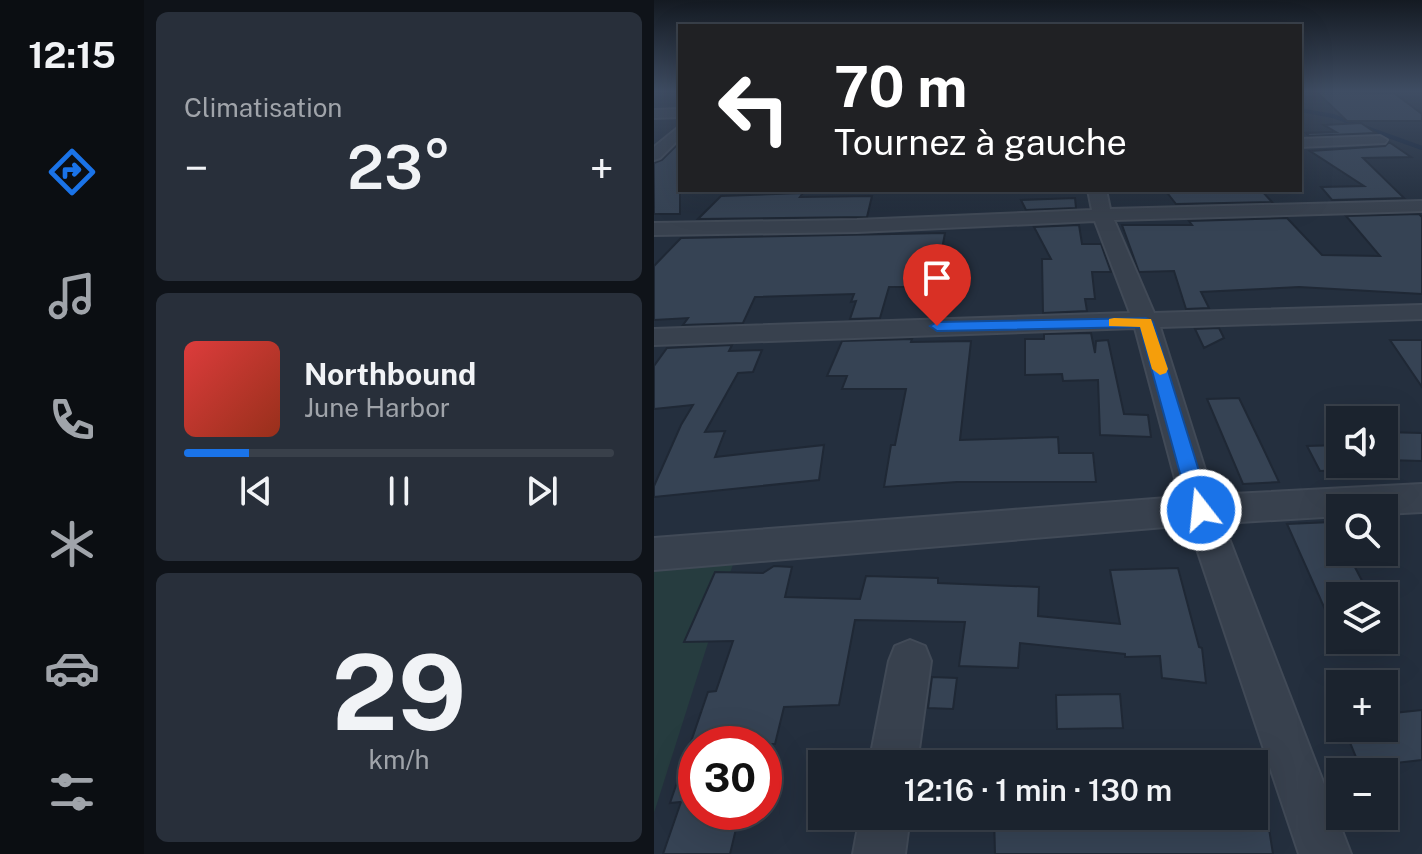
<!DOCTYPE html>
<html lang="fr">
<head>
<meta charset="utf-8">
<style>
  body { margin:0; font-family:"Public Sans",sans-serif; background:#282f3a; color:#f1f3f6; height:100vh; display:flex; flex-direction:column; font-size:30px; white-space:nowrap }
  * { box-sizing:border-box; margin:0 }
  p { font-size:26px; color:#a0a4aa }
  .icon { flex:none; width:44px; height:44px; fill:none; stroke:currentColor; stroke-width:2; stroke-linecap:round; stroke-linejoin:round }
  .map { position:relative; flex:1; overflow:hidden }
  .details { display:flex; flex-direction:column; gap:12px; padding:12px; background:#0f1319; width:510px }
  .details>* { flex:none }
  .banner { position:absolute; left:24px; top:24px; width:624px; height:168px; border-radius:0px; box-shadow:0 8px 32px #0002,0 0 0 2px #39404a; background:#202124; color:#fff; overflow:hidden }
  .buttons { position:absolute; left:672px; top:406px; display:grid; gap:16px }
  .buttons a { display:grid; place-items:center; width:72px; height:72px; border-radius:0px; background:#1b232e; box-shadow:0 8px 32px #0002,0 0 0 2px #39404a; font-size:40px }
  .speed { position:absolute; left:24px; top:726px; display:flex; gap:16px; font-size:40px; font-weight:700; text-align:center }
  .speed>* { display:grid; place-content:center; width:104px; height:104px; border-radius:50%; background:#1b232e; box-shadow:0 8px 32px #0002,0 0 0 2px #39404a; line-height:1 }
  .speed .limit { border:12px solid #d22; background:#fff; color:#111 }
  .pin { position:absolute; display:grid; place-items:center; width:68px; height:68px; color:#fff; margin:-82px -34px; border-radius:50% 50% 50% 0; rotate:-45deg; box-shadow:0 0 8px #0007 }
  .pin .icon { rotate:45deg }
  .me { position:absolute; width:88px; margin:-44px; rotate:344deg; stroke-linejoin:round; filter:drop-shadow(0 0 6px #0008) }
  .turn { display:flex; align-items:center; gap:28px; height:168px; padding:0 24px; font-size:36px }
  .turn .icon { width:104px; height:104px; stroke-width:2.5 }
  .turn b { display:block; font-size:56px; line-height:68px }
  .big { font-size:60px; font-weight:600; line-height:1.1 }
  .details .card { flex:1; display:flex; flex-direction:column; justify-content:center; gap:12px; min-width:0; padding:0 28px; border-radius:12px; background:#282f3a }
  .details .dial { align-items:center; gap:0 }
  .dial b { font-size:104px; line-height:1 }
  .song { display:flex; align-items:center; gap:24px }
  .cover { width:96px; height:96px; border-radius:12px; background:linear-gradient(135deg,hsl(0 70% 55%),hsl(10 70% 35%)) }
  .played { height:8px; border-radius:4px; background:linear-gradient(90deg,#1a73e8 15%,#39404a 15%) }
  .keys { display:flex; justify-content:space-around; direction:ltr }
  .heat { display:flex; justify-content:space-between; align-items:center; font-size:44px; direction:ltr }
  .trip { position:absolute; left:154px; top:750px; width:460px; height:80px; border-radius:0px; background:#1b232e; box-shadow:0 8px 32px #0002,0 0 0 2px #39404a; font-weight:600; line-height:80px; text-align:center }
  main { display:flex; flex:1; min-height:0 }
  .tab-bar { display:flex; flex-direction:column; width:144px; justify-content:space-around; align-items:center; background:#0b0e12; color:#a0a4aa }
  .tab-bar .icon { width:56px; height:56px }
  .tab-bar .selected { color:#1a73e8 }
  .tab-bar b { font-size:36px; color:#f1f3f6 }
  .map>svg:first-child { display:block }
  .green { fill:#263c3f }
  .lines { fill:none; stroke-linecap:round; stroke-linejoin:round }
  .stream { stroke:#17263c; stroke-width:4 }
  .building { fill:#364354; stroke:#1f2835; stroke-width:2 }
  .street-casing { stroke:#414a57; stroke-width:4 }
  .street { fill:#38414e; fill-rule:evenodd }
  .route { fill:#1a73e8; stroke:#114b97; stroke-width:2 }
  .slow { fill:#f59e0b }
</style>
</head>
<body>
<main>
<nav class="tab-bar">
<b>12:15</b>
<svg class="icon selected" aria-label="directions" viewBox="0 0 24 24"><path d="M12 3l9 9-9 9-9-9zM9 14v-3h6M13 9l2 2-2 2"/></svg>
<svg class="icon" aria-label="music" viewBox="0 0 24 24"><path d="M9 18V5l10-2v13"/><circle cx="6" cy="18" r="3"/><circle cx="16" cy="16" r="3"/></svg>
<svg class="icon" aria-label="phone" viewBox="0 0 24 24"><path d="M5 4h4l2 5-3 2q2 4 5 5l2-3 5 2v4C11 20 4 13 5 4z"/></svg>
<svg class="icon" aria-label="climate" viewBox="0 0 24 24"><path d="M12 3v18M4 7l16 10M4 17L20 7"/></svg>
<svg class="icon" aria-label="car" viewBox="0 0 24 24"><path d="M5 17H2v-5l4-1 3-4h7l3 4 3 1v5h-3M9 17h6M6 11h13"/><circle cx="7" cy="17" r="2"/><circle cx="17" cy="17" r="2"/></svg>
<svg class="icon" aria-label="filters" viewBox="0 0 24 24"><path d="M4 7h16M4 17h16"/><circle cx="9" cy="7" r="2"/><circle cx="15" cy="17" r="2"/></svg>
</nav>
<section class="details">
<div class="card"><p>Climatisation</p>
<div class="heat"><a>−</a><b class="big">23°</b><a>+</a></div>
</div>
<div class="card">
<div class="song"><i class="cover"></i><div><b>Northbound</b><p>June Harbor</p></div></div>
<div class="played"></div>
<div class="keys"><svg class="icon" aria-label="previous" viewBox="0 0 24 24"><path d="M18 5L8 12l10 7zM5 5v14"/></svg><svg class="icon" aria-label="pause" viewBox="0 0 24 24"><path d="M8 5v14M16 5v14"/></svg><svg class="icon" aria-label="next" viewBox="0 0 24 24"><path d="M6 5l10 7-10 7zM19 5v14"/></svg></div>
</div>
<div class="card dial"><b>29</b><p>km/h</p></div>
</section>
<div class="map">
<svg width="768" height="854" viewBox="0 0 768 854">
  <rect width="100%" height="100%" fill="#242f3e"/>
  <path class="green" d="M79,564L0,813V570Z"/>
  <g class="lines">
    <path class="stream" d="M646,110L679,116L768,148"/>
  </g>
  <path class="building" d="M663,92L740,93L768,114V121H693Z
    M707,123L722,133L655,136L652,133L682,132L670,125Z
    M26,142V214H0V163L8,160Z
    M735,142L757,157L709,158L750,198L678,200L667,187L710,186L656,151L731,146Z
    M511,190H607L618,202L522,204Z
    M149,193L146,197L218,196L213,217L44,219L67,196Z
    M421,198L422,208L372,210L367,200Z
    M765,214L768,217V294L645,287L547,292L555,308L532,309L520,271L485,272L468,225H538L535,221L633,218L668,255L726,256L692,216Z
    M425,225L428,244H447L457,272H438L441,299H431L433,311L389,313L388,259H397L380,227Z
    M291,233L281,287H235L226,318L196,319L202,301L197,302L200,294L101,297L89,323L29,325L34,318L0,320V266L27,238Z
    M565,328L570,338L550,348L541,329Z
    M437,333L441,353L442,341L454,340L470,414L494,415L497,437L446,435L444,380L409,381L408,374L371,375V339H390V334Z
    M258,339L257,342L317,341L306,440L404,437L405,453H439L442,482H303L230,487L237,445H241L252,389H188L193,376H173L188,341Z
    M736,340H768V387Z
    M78,345L75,351L108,350L99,372L84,373L51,432L71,431L61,457L170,445L165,480L0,497V486L27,425L39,405L0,409V366L13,348Z
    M585,398L609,448L625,482L589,484L553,399Z
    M730,432L768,433V461L730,460Z
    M686,445V470L666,471L653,446Z
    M678,522L686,538V552H693L716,596H686V643L633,524Z
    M120,566L138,567L131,597L206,599L212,576L284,578V583L385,587L384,616L466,624L456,570L524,568L545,647L548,648L552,683L508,678L506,656L471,657V654L366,643L364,668L305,666L311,622L201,620L185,705L130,707L121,744H42V812H86L76,854H9L27,802L16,803L54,692L62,691L79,641L30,642L61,572L109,573Z
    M278,677L303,678L299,709L274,708Z
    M466,694L469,728L403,729L402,695Z
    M768,710V760L706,767L690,728H730V714Z
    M340,816H613L619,854H341Z"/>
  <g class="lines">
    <defs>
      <path id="street" d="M26,109V117L0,118V110Z
        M26,126V138L6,158L0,160V147Z
        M726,136L733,140L731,143L646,147V139Z
        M434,190H452L456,209L768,201V211L460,220L500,313L768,305V319L506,327L559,495L768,484V512L730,514V508H686V516L569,523L697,854H645L535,525L0,570V538L526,497L481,328L0,345V329L476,313L441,221L203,232L0,235V223L203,220L438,210Z
        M256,640L271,646L277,661L263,764H215L235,661L241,646Z
        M206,816H256L251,854H199Z"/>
    </defs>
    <use href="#street" class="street-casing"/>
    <use href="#street" class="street"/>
  </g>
  <linearGradient id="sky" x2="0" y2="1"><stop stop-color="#141a22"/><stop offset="0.43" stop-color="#3f4d63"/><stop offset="1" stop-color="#3f4d63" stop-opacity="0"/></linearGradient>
  <rect width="768" height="212" fill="url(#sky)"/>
  <path class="route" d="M492,318L499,322L557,510L554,516L547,519L539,516L536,510L486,327L283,331L276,326L283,322Z"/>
  <path class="slow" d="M460,318L497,319L514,369L512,373L506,375L498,369L486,327L455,326V319Z"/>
</svg>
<div class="buttons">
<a><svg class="icon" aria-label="sound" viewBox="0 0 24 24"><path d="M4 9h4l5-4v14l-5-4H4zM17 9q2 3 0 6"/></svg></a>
<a><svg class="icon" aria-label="search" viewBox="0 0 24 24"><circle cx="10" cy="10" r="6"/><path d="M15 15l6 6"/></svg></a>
<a><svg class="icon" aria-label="layers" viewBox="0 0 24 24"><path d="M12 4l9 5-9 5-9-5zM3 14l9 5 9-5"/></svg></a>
<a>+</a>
<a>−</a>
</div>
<div class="speed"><div class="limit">30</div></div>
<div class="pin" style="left:283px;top:326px;background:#d93025"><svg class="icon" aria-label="arrive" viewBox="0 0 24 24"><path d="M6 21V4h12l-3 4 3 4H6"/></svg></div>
<svg class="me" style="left:547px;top:510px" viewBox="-20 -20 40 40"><circle r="17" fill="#1a73e8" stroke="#fff" stroke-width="3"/><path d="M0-11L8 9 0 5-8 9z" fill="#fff"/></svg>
<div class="trip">12:16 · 1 min · 130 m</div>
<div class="banner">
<div class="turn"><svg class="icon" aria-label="left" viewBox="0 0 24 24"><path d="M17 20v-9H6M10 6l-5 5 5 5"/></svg><div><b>70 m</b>Tournez à gauche</div></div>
</div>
</div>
</main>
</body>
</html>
